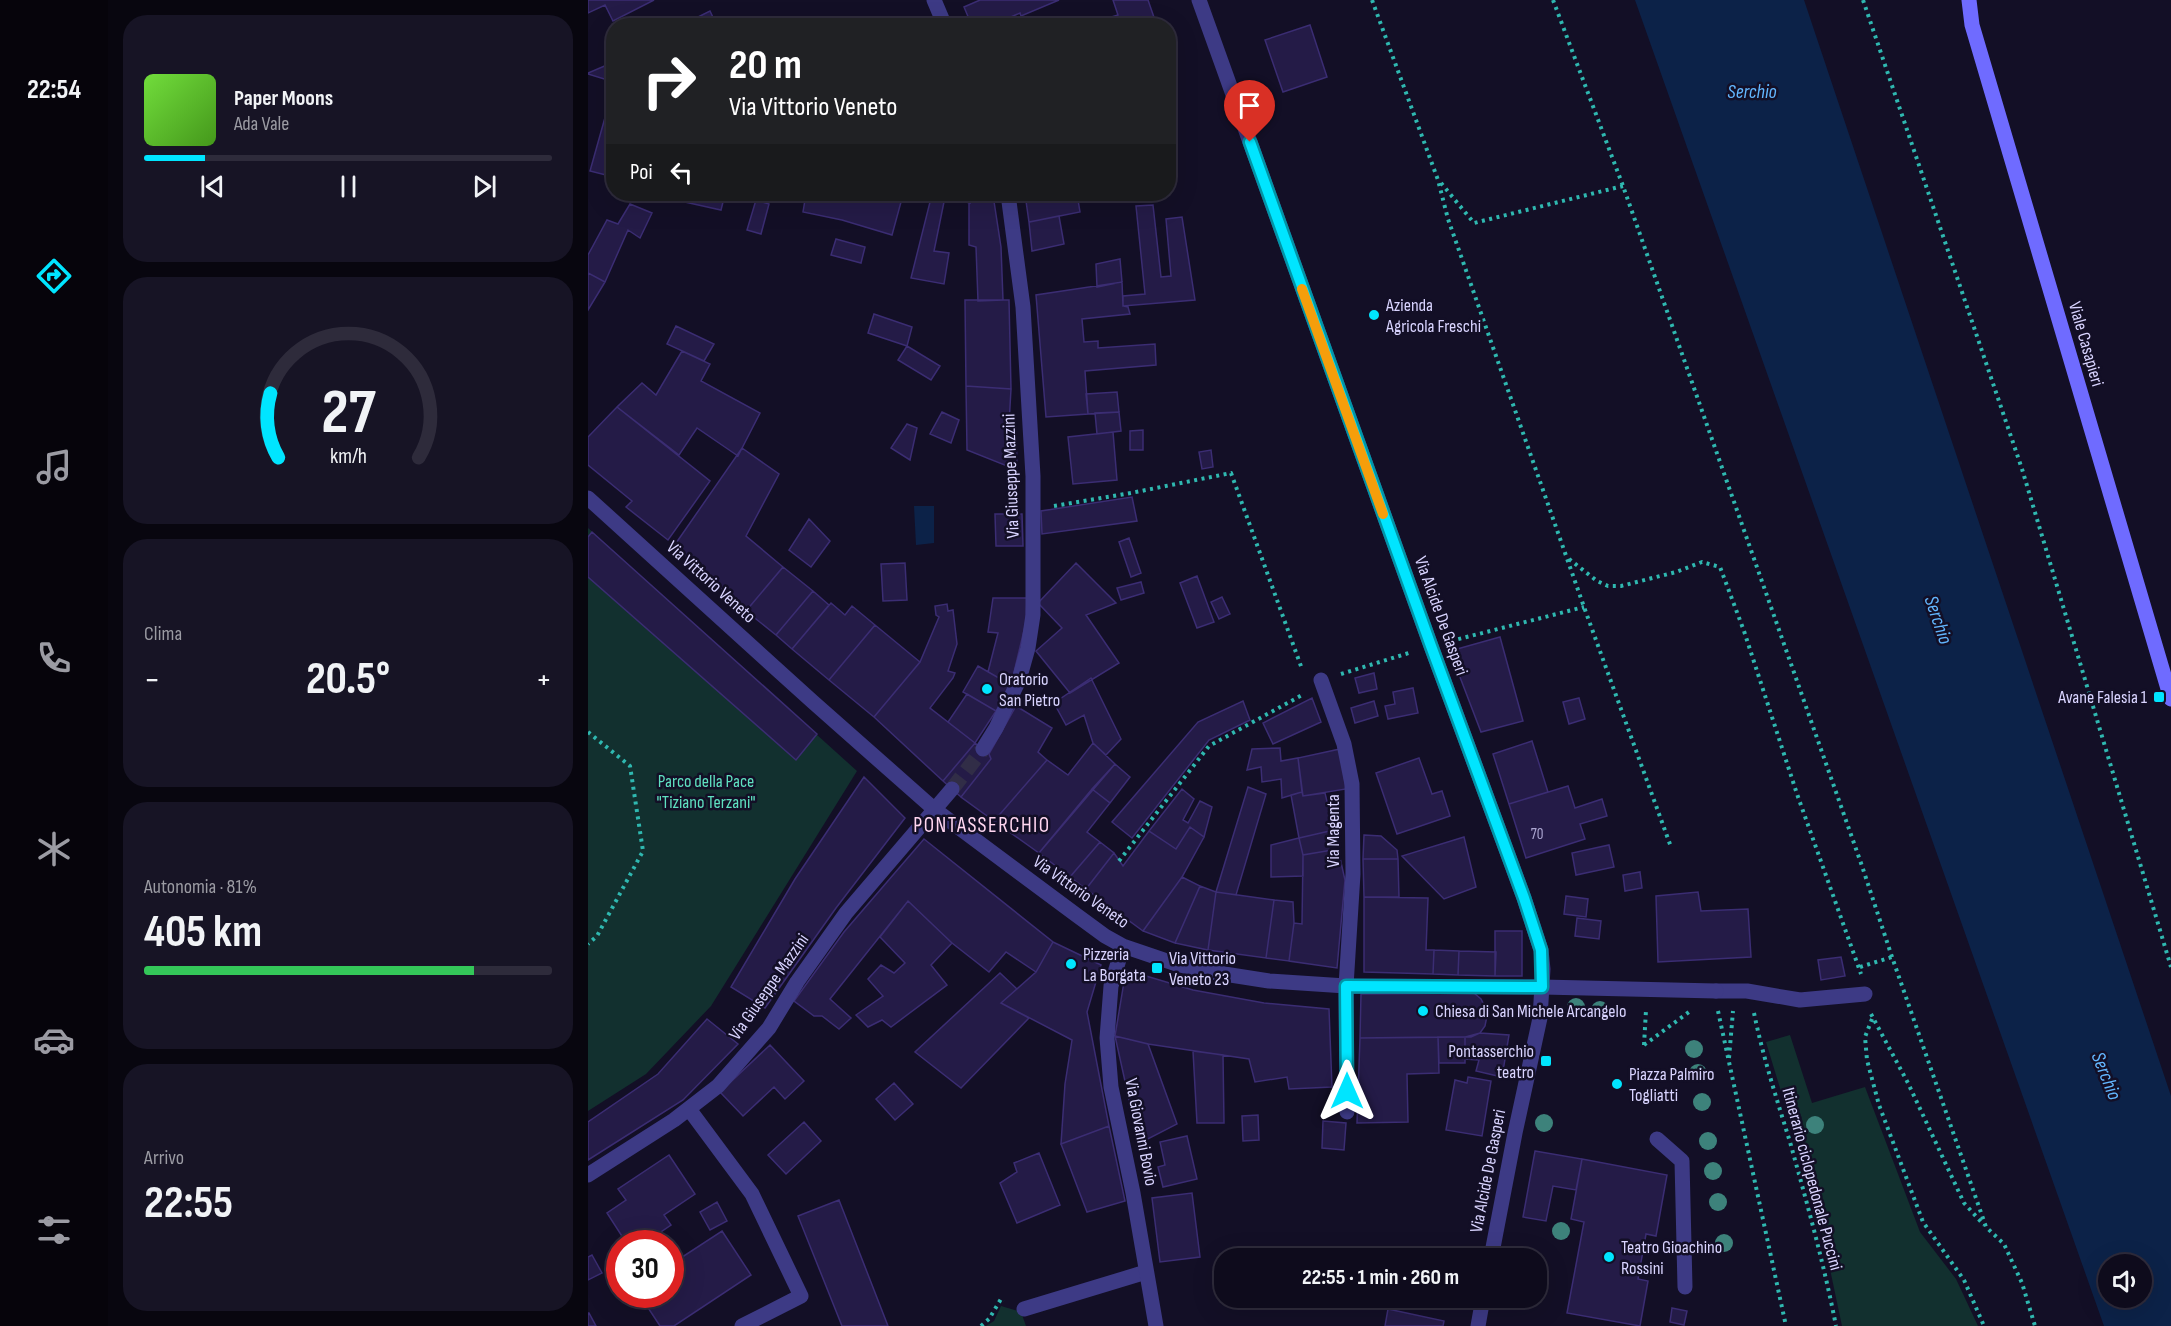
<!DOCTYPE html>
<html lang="it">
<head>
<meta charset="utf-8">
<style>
  body { margin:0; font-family:"Sofia Sans Condensed",sans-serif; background:#171425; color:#f1f3f6; height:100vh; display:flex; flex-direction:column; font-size:22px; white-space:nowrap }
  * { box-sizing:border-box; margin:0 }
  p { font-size:20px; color:#9b9ba3 }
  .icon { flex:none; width:33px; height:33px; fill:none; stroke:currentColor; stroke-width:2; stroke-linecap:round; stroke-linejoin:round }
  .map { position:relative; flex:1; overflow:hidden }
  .panel { display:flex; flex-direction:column; gap:15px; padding:15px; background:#08060f; width:480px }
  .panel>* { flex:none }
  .top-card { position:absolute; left:18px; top:18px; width:570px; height:183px; border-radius:24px; box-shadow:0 6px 24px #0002,0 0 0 2px #2e2b3b; background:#202124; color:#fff; overflow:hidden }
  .fabs { position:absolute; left:1510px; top:1254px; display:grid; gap:12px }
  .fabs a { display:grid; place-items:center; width:54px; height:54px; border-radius:50%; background:#0e0b1c; box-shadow:0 6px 24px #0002,0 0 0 2px #2e2b3b; font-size:30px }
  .speed { position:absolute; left:18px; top:1230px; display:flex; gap:12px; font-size:30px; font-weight:700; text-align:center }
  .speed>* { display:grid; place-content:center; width:78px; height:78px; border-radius:50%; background:#0e0b1c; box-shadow:0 6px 24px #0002,0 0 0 2px #2e2b3b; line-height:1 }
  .speed .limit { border:9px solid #d22; background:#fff; color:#111 }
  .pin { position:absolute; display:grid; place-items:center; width:51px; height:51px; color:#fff; margin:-62px -26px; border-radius:50% 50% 50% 0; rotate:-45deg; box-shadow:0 0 6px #0007 }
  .pin .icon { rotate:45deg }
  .me { position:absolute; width:66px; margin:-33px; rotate:0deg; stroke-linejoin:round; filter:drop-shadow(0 0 4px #0008) }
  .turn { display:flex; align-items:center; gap:21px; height:126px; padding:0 24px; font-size:27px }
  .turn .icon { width:78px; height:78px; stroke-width:2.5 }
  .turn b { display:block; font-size:42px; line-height:51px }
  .then { display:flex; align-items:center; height:57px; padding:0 24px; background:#0003; gap:12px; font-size:22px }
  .big { font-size:45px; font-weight:700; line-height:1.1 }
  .panel .widget { flex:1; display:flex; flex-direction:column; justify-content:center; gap:9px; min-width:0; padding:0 21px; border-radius:24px; background:#171425 }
  .panel .dial { align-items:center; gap:0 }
  .dial svg { height:156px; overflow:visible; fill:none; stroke:#2e2b3b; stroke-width:7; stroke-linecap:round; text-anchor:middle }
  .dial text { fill:#f1f3f6; stroke:none }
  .song { display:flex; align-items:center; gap:18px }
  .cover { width:72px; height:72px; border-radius:9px; background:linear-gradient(135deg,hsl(100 70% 55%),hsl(100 70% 35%)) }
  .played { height:6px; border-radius:3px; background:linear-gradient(90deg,#00e5ff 15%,#2e2b3b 15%) }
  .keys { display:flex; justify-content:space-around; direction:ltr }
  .heat { display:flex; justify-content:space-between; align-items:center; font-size:33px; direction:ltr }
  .charge { height:9px; border-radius:4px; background:linear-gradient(90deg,#34c759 81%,#2e2b3b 0) }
  .trip { position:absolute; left:626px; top:1248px; width:333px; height:60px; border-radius:24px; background:#0e0b1c; box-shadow:0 6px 24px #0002,0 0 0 2px #2e2b3b; font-weight:700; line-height:60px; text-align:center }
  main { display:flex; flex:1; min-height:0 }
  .dock { display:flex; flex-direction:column; width:108px; justify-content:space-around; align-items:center; background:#06040b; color:#9b9ba3 }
  .dock .icon { width:42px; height:42px }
  .dock .selected { color:#00e5ff }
  .dock b { font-size:27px; color:#f1f3f6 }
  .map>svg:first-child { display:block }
  .green { fill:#12302f }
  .water { fill:#0c2248; fill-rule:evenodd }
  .building { fill:#241b47; stroke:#3b2d73; stroke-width:1.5 }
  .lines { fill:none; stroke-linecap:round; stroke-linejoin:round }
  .minor-tunnel { stroke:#312d47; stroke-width:15; stroke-dasharray:15 8; stroke-linecap:butt }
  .path { stroke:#2fb8b0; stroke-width:4; stroke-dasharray:3 4.5; stroke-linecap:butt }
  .service { stroke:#3d3a85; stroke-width:15 }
  .minor { stroke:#3d3a85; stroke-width:15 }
  .tertiary { stroke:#3d3a85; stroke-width:15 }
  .secondary { stroke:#6f6bff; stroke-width:15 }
  .tree { fill:#3d827b }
  .route-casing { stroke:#0095a6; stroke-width:15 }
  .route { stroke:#00e5ff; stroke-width:10 }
  .slow { stroke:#f59e0b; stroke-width:10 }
  .poi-dot { fill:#00e5ff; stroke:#130f26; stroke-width:2 }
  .labels { text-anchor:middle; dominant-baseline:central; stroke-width:5; stroke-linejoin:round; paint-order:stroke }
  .number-label { font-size:15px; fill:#aca6d1 }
  .poi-label { font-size:18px; fill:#d9d4ff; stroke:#130f26; text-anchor:start }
  .street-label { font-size:18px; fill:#d9d4ff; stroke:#130f26 }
  .park-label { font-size:18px; fill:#5fe0c0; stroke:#130f26 }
  .water-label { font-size:20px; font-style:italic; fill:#62b6ff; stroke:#130f26 }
  .quarter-label { font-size:21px; letter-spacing:1.5px; fill:#ffd6f0; stroke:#130f26 }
</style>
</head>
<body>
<main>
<nav class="dock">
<b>22:54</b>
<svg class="icon selected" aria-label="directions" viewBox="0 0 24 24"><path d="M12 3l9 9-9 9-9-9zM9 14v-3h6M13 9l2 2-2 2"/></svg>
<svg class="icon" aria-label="music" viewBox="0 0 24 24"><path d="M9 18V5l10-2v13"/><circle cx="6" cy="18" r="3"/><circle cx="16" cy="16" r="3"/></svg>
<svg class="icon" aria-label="phone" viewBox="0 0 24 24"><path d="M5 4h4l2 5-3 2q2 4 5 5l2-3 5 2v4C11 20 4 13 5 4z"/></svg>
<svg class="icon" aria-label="climate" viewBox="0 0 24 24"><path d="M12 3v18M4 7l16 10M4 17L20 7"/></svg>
<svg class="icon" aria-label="car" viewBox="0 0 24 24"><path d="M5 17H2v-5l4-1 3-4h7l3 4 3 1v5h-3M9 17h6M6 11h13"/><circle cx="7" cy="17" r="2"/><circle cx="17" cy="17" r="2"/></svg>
<svg class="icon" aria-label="filters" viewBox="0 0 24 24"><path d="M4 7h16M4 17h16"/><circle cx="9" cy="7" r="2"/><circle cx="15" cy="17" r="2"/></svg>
</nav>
<section class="panel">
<div class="widget">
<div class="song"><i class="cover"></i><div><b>Paper Moons</b><p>Ada Vale</p></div></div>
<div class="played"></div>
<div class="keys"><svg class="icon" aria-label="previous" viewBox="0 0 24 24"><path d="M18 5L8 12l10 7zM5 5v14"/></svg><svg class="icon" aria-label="pause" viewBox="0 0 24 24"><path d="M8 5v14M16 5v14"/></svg><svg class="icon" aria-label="next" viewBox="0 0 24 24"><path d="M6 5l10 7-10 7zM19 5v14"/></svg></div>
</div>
<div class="widget dial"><svg viewBox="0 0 100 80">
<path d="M14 69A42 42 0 1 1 86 69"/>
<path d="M14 69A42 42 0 0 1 10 36" stroke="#00e5ff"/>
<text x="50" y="56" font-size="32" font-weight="700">27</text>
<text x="50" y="72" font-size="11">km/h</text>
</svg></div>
<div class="widget"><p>Clima</p>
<div class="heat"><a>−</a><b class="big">20.5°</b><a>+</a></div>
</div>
<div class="widget"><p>Autonomia · 81%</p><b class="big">405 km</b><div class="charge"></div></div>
<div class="widget"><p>Arrivo</p><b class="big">22:55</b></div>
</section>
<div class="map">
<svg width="1583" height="1326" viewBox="0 0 1583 1326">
  <rect width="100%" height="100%" fill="#130f26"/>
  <path class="green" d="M0,528L269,771L123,1006L58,1074L0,1111Z
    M1202,1035L1224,1103L1277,1087L1332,1232L1368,1279L1390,1326H1254L1231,1217L1178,1042Z
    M413,1306L433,1312L438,1326H398L406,1321Z"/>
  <path class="water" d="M1047,0H1216L1583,1096V1326H1516ZM1521,1264H1554V1298H1521Z
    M326,506H346V543L328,545Z"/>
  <path class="building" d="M0,0H66L25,21L17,5L0,13Z
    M392,0H471L433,16L432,13L402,26H384L376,7Z
    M525,0H560L569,26H522L520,18L530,15Z
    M122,11L129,26H92Z
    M722,25L739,77L695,92L677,40Z
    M26,62V82L0,74V73Z
    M18,114L26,116V177L2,171Z
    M84,194H137L133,210L83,199Z
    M218,194H300V198L313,202L304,235L254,220L215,212Z
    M344,194H381L382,203L357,197L346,251L361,253L356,284L323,278Z
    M381,194L405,195L413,247L415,300L390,301L388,247L381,245Z
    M437,194H489L492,212L441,222Z
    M168,200L181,204L173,234L159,230Z
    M42,204L64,213L52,238L40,230L17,282L0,273V255L19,220L30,224Z
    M565,205L573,277L583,276L578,219L594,217L607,300L535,306V296L557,294L548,206Z
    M471,216L476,244L444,251L441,222Z
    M248,239L277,247L273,263L243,255Z
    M532,259L534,282L509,287L508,264Z
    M0,273L17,282L0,310Z
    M534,282L535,306L540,307L542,314L494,319L496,342L510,341V348L567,344L568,365L497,371L500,414L458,417L448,295Z
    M377,300H421L423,389L378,386Z
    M286,314L324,327L319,346L280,333Z
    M88,326L126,344L116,361L79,344Z
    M319,346L352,366L343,380L310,360Z
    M94,351L122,364L113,381L172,413L150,456L109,428L91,455L29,407L54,383L68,395Z
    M378,386L423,389L421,424L428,425L429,470L379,450Z
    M529,392L531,412L500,414L498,394Z
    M29,407L122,481L80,540L38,507L44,501L0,465V437Z
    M354,412L371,420L363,443L342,434Z
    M531,412L533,431L509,434L507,413Z
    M319,424L329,428L322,460L303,448Z
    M555,430V450H542V431Z
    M525,432L529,480L485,484L480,437Z
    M154,448L191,474L158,536L195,567L158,611L86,546Z
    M623,450L625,467L614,469L611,452Z
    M544,497L549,521L454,534L453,511Z
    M407,514H434L435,546H408Z
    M221,519L242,541L223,567L201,550Z
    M4,532L229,734L208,760L0,577V537Z
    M541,538L553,573L543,577L531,542Z
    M317,563L319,600L295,601L293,564Z
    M488,563L528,603L498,615L531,663L482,693L448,651L474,628L450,603Z
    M195,567L225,591L188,635L158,611Z
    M609,576L626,622L609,628L592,583Z
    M553,582L556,593L533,600L529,588Z
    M225,591L241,605L204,649L188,635Z
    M634,597L642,614L631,619L623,602Z
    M405,598H439L438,622L423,685L400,672L410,633L400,632Z
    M243,603L257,615L264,606L287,625L241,680L204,649Z
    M359,604L360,611L365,610L369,644L360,671L367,673L365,678L342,708L387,743L355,781L286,717L332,662L351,617L348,615L347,606Z
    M287,625L332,662L286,717L241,680Z
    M912,637L935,721L893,732L862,651Z
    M390,666L423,685L408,711L375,692Z
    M786,673L789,689L771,693L767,678Z
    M503,678L533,739L518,755L505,743L496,715L478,725L466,703Z
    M825,688L830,713L800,719L797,706L807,704L805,692Z
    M379,694L408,711L387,743L360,722Z
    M724,698L733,722L685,744L675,723Z
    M991,698L997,719L981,724L975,702Z
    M655,701L662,720L621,740L544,838L524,822L610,722Z
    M786,701L790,716L767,723L763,708Z
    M428,706L464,728L450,752L459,760L406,821L373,797L403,759L401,754Z
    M944,741L960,792L921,804L905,754Z
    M387,743L401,754L403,759L373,797L355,781Z
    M505,743L527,764L451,853L406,821L459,760L480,775Z
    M692,748L693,761L710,758L714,792L694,798L693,779L674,782L673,767L659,770L664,749Z
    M752,749L758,789L715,796L710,758Z
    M831,758L844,794L854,791L862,816L809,834L788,773Z
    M527,764L542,777L522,803L504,789Z
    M276,777L317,818L248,908L177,1008L143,987L207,879Z
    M980,786L987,808L1014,799L1019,816L992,824L997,839L938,858L921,804Z
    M660,787L678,794L648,895L628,892Z
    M504,789L522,803L499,832L512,842L482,877L451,853Z
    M594,789L606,799L595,820L600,823L612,801L624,807L616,837L602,827L588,849L561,831Z
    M714,792L715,796L737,793L746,830L711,838L703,795Z
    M602,827L616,837L594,877L555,931L498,889L526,853L535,866L561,831L588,849Z
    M746,830L750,849L715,855L711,838Z
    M776,835L793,836L809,850L810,859H775Z
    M876,837L888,887L856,899L814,856Z
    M711,838L715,855V876L683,877V845Z
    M336,839L465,942L448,972L418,952L401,972L364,943L320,901L242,999L263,1018L251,1029L234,1016H226L206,1001L256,932Z
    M512,842L526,853L498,889L482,877Z
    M1021,845L1026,867L988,875L984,853Z
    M750,849L757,880L749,968L701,961L706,923L714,924L715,855Z
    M775,859H810L811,897H776Z
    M1052,872L1054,888L1037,891L1035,875Z
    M594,877L612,886L587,943L555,931Z
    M612,886L628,892L620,950L587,943Z
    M628,892L686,900L678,958L620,950Z
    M1110,892L1113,911L1160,909L1163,957L1070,962L1068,896Z
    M978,896L1000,899L998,917L976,914Z
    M776,897L840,898L838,950H846L845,974L776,972Z
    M686,900L705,902L706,923L701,961L678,958Z
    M320,901L364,943L343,965L359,985L303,1027L294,1020L280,1027L268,1015L295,996L280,979L293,965L306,973L317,963L292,937Z
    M989,918L1013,921L1011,939L987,936Z
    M907,931H934V976H907Z
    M465,942L513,965L499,1012L521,1126L473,1144L477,1084L484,1040L413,1003L448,972Z
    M846,950L871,951L870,975L845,974Z
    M871,951L908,952L907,976L870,975Z
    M1253,957L1257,976L1233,980L1230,960Z
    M538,970L605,990L676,1003L741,1009L744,1087L701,1089L699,1077L667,1082L661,1059L560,1044L527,1036Z
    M412,973L429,989L413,1003L441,1018L373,1088L327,1052Z
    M886,993L893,999L897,1007L899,1016L897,1026L892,1033L883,1037L772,1038L773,994Z
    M119,1019L150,1044L95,1100L0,1160V1122L70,1074Z
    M892,1033L921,1035L914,1077L888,1071L891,1060L877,1059V1037Z
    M527,1036L560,1044L589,1124L554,1142L546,1122Z
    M850,1037L851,1073L819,1074L820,1122L769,1123L772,1038Z
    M850,1037H877V1063H851Z
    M182,1045L216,1081L197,1099L186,1087L155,1116L132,1092Z
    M605,1051L635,1055L636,1123H609Z
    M880,1077L903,1081L894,1136L858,1130L867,1080L879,1083Z
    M306,1083L325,1104L307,1120L288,1099Z
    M670,1115L671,1140L655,1141L654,1116Z
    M735,1121L758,1123L756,1150L734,1148Z
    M216,1122L233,1141L198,1174L180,1155Z
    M521,1126L537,1201L499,1212L473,1144Z
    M599,1136L609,1179L575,1187L570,1167L577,1165L572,1142Z
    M947,1151L994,1159L988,1190L965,1186L958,1221L935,1217Z
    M451,1153L472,1205L429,1223L412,1183L429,1172L426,1163Z
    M81,1155L107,1194L76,1215L83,1225L55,1244H39L19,1213L38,1200L30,1189Z
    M994,1159L1079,1175L1068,1236L1058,1234L1050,1279L1060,1281L1052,1326L979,1313L996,1222L983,1219Z
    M604,1193L612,1257L572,1262L564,1198Z
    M251,1200L300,1326H254L210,1216Z
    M129,1202L139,1221L122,1230L112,1212Z
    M134,1231L163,1275L86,1326H72L51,1294H82V1265Z
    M4,1255L14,1273L0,1280V1257Z
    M811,1298H850L848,1308L810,1301Z
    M1084,1308L1099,1311L1096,1325L1082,1322Z
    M800,1309L856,1321L855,1326H797Z
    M0,1313H1L8,1326H0Z"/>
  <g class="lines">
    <path class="minor-tunnel" d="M364,789L395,749"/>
    <path class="path" d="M784,0L850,180L860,219L996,607L1083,847
      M965,0L1035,186L1274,866L1304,957L1398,1227L1416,1244L1434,1283L1447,1326
      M1275,0L1434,469L1583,967
      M853,183L886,223L1035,186
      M466,506L543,493L643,473L714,669
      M981,559L1009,581L1020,586H1033L1088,572L1114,562L1132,567L1156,631L1209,794L1273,974
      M863,641L996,607
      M753,674L824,652
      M0,732L42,766L55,851L9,936L0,944
      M531,861L621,746L716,694
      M1272,967L1304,957
      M1130,1011L1198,1326
      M1166,1013C1175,1057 1189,1100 1202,1142C1219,1203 1236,1264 1248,1326
      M1283,1014L1320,1083L1376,1203L1396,1225
      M1284,1019L1277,1037L1279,1060L1291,1105L1335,1222L1376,1280L1396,1326
      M1056,1045L1101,1012
      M1056,1045L1058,1010
      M1141,1058L1145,1011
      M393,1326L401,1319L413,1299L416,1301"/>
    <path class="service" d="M1128,991H1159L1212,1000L1277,994
      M1069,1139L1094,1161L1097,1287
      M436,1309L558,1272"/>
    <path class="minor" d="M346,0L357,26
      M0,498L225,702L346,809L487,914L517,936L535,946L588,964L617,971L681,981L758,986L954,987L1128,991
      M733,680L756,744L764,784L765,874L758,986L759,1112
      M395,749L408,728L431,680L440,648L445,615V476L435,307L420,194
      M535,946L523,986L519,1038L523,1087L545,1193L568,1326
      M101,1109L164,1194L213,1296L154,1326
      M0,1175L86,1120L130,1086L181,1028L209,982L258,913L364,789"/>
    <path class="tertiary" d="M611,0L843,646L936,898L953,950L955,969L952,1018L927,1133L903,1258
      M890,1326L895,1298"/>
    <path class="secondary" d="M1381,0L1384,25L1583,699"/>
  </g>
  <g class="tree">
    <circle cx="988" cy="1007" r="9"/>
    <circle cx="1012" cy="1010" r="9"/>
    <circle cx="1106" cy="1049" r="9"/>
    <circle cx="1110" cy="1073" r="9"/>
    <circle cx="1114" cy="1102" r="9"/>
    <circle cx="956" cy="1123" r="9"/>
    <circle cx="1227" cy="1125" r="9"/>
    <circle cx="1120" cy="1141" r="9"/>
    <circle cx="1125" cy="1171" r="9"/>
    <circle cx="1130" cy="1202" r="9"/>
    <circle cx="973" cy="1231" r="9"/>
    <circle cx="1136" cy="1243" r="9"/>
  </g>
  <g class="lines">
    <defs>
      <path id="route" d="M662,142L843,646L936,898L953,950L954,987L758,986L759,1091"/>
    </defs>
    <use href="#route" class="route-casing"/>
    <use href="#route" class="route"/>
    <path class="slow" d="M714,289L795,514"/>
  </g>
  <g class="poi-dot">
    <circle cx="786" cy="315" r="6"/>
    <circle cx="399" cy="689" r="6"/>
    <rect x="1565" y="691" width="12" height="12" rx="3"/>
    <circle cx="483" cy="964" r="6"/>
    <rect x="563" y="962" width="12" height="12" rx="3"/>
    <circle cx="835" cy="1011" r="6"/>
    <rect x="952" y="1055" width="12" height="12" rx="3"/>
    <circle cx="1029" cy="1084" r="6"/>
    <circle cx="1021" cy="1257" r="6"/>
  </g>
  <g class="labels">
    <g class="number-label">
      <text x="949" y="834">70</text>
    </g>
    <g class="poi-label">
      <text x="798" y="305">Azienda<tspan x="798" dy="21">Agricola Freschi</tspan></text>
      <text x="411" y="679">Oratorio<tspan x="411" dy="21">San Pietro</tspan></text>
      <text x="1559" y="697" text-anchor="end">Avane Falesia 1</text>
      <text x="495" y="954">Pizzeria<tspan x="495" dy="21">La Borgata</tspan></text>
      <text x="581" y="958">Via Vittorio<tspan x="581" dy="21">Veneto 23</tspan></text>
      <text x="847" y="1011">Chiesa di San Michele Arcangelo</text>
      <text x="946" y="1051" text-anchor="end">Pontasserchio<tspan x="946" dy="21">teatro</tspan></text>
      <text x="1041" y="1074">Piazza Palmiro<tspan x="1041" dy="21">Togliatti</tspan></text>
      <text x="1033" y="1247">Teatro Gioachino<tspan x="1033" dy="21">Rossini</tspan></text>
    </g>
    <g class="street-label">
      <text transform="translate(1498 344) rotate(74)">Viale Casapieri</text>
      <text transform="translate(423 476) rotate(-92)">Via Giuseppe Mazzini</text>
      <text transform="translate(123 582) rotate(42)">Via Vittorio Veneto</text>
      <text transform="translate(853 616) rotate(70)">Via Alcide De Gasperi</text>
      <text transform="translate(745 831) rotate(-90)">Via Magenta</text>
      <text transform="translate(493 892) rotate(35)">Via Vittorio Veneto</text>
      <text transform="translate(181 987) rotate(-55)">Via Giuseppe Mazzini</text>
      <text transform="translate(553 1132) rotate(79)">Via Giovanni Bovio</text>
      <text transform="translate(900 1171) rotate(-79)">Via Alcide De Gasperi</text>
      <text transform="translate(1224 1179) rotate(75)">Itinerario ciclopedonale Puccini</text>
    </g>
    <g class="park-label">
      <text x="118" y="781">Parco della Pace<tspan x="118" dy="21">"Tiziano Terzani"</tspan></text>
    </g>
    <g class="water-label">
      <text x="1164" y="92">Serchio</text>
      <text transform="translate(1350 620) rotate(71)">Serchio</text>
      <text transform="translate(1518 1076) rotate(68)">Serchio</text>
    </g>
    <g class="quarter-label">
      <text x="394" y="825">PONTASSERCHIO</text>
    </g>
  </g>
</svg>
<div class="fabs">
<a><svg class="icon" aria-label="sound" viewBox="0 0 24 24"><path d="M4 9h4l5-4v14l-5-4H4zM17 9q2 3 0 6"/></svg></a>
</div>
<div class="speed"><div class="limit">30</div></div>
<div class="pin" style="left:662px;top:142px;background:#d93025"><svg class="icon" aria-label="arrive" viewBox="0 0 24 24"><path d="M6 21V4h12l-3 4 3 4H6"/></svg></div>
<svg class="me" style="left:759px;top:1091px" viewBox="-20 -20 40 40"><path d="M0-17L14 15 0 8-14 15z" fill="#00e5ff" stroke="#fff" stroke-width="4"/></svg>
<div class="trip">22:55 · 1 min · 260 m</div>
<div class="top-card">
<div class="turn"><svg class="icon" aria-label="right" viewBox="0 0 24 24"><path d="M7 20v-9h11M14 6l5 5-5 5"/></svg><div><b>20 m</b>Via Vittorio Veneto</div></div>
<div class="then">Poi<svg class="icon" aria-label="left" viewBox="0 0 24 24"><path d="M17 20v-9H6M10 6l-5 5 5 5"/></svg></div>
</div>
</div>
</main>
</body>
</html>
